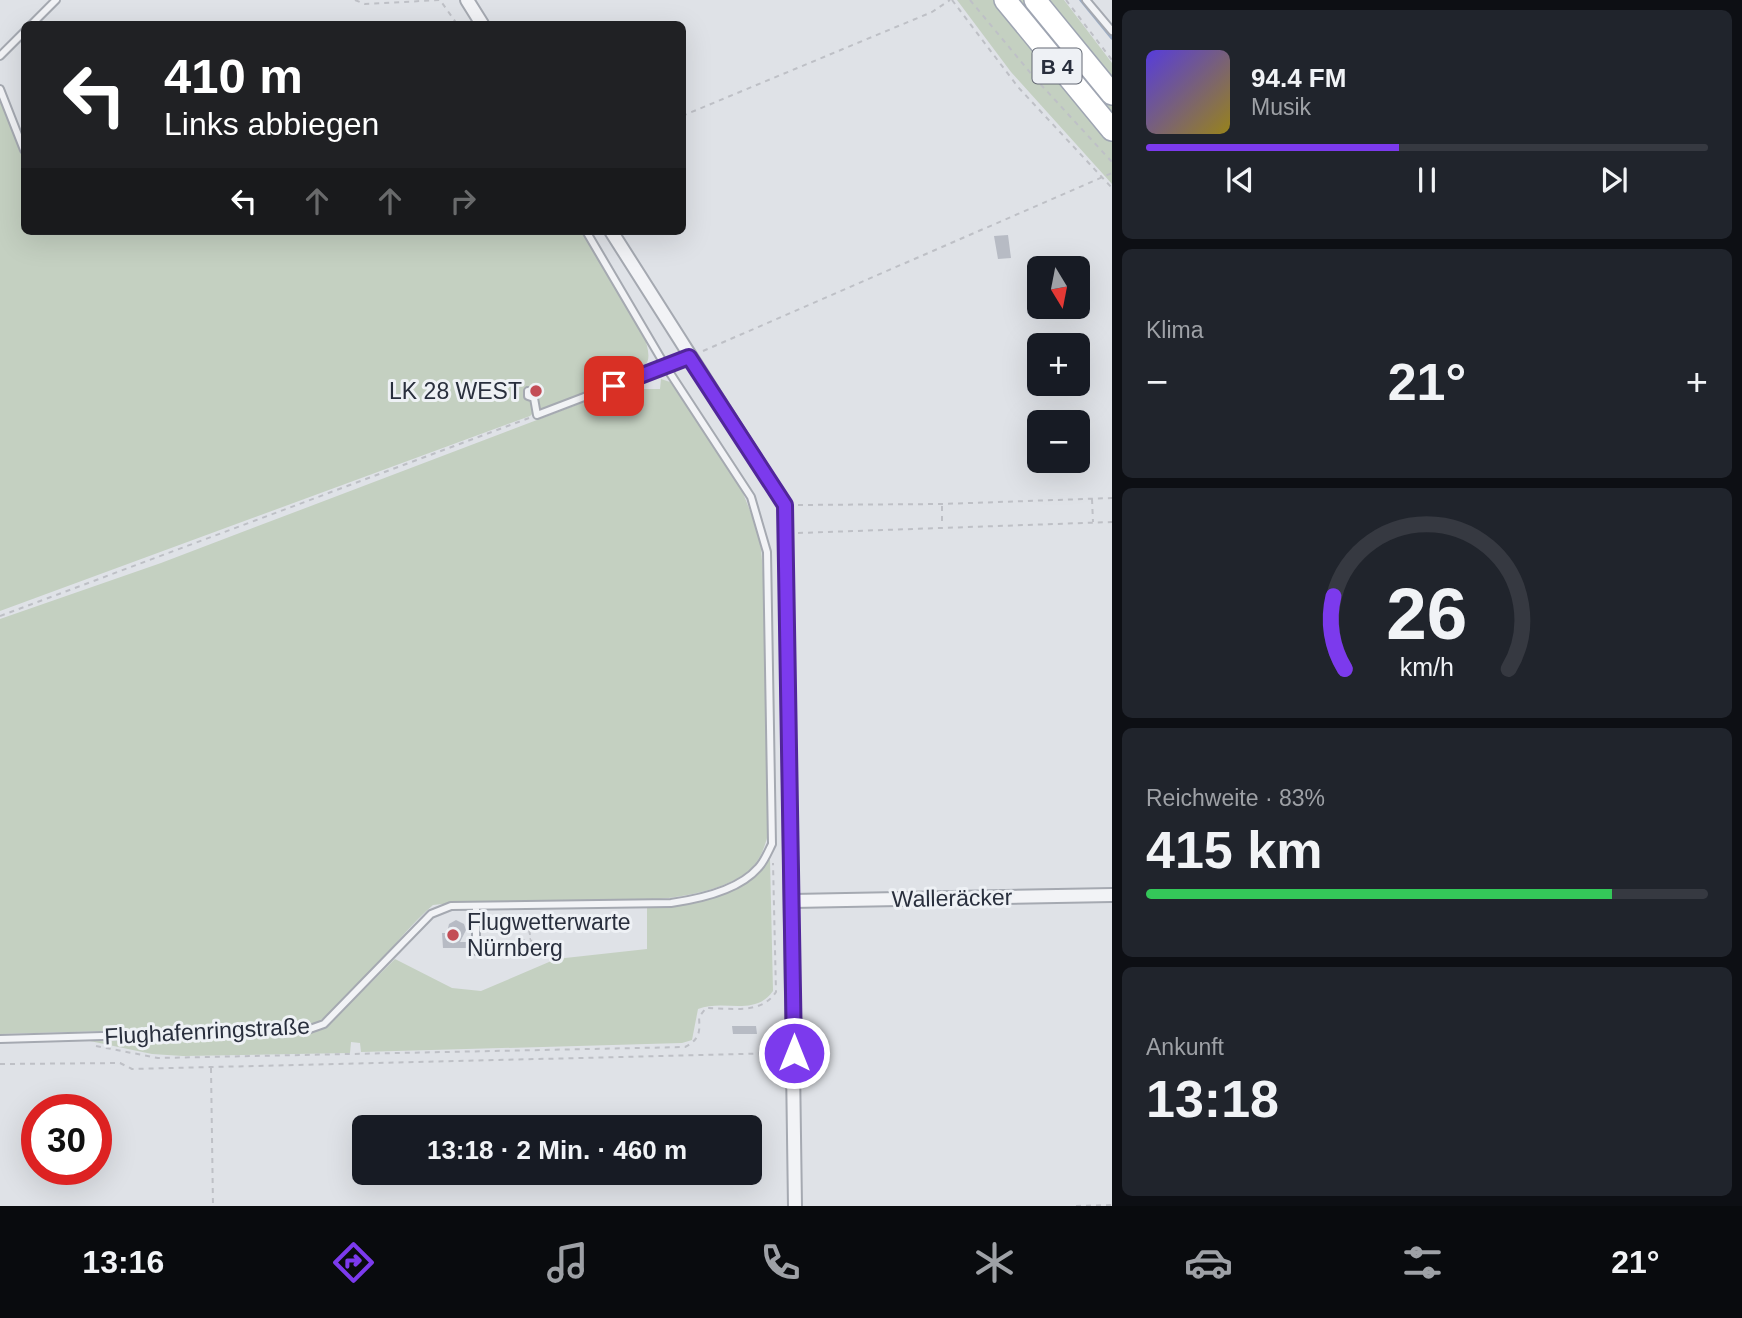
<!DOCTYPE html>
<html lang="de">
<head>
<meta charset="utf-8">
<style>
  body { margin:0; font-family:Arial,sans-serif; background:#20242c; color:#f1f3f6; height:100vh; display:flex; flex-direction:column; font-size:26px; white-space:nowrap }
  * { box-sizing:border-box; margin:0 }
  p { font-size:23px; color:#9ea1a6 }
  .icon { flex:none; width:38px; height:38px; fill:none; stroke:currentColor; stroke-width:2; stroke-linecap:round; stroke-linejoin:round }
  .map { position:relative; flex:1; overflow:hidden }
  .side { display:flex; flex-direction:column; gap:10px; padding:10px; background:#0d0f14; width:630px }
  .side>* { flex:none }
  .banner { position:absolute; left:21px; top:21px; width:665px; height:214px; border-radius:10px; box-shadow:0 7px 28px #0002; background:#202124; color:#fff; overflow:hidden }
  .needle { width:46px; rotate:170deg }
  .tools { position:absolute; left:1027px; top:256px; display:grid; gap:14px }
  .tools a { display:grid; place-items:center; width:63px; height:63px; border-radius:10px; background:#171b24; box-shadow:0 7px 28px #0002; font-size:35px }
  .speed { position:absolute; left:21px; top:1094px; display:flex; gap:14px; font-size:35px; font-weight:700; text-align:center }
  .speed>* { display:grid; place-content:center; width:91px; height:91px; border-radius:50%; background:#171b24; box-shadow:0 7px 28px #0002; line-height:1 }
  .speed .limit { border:10px solid #d22; background:#fff; color:#111 }
  .pin { position:absolute; display:grid; place-items:center; width:60px; height:60px; color:#fff; margin:-30px; border-radius:14px; box-shadow:0 4px 10px #0006 }
  .me { position:absolute; width:77px; margin:-38px; rotate:0deg; stroke-linejoin:round; filter:drop-shadow(0 0 5px #0008) }
  .turn { display:flex; align-items:center; gap:24px; height:147px; padding:0 28px; font-size:32px }
  .turn .icon { width:91px; height:91px; stroke-width:2.5 }
  .turn b { display:block; font-size:49px; line-height:60px }
  .lanes { display:flex; align-items:center; height:66px; padding:0 28px; background:#0003; justify-content:center; gap:35px; direction:ltr }
  .lanes .off { opacity:.35 }
  .big { font-size:52px; font-weight:800; line-height:1.1 }
  .side .widget { flex:1; display:flex; flex-direction:column; justify-content:center; gap:10px; min-width:0; padding:0 24px; border-radius:10px; background:#20242c }
  .side .dial { align-items:center; gap:0 }
  .dial svg { height:182px; overflow:visible; fill:none; stroke:#363941; stroke-width:7; stroke-linecap:round; text-anchor:middle }
  .dial text { fill:#f1f3f6; stroke:none }
  .song { display:flex; align-items:center; gap:21px }
  .cover { width:84px; height:84px; border-radius:10px; background:linear-gradient(135deg,hsl(250 70% 55%),hsl(50 70% 35%)) }
  .played { height:7px; border-radius:4px; background:linear-gradient(90deg,#7c3aed 45%,#363941 45%) }
  .keys { display:flex; justify-content:space-around; direction:ltr }
  .heat { display:flex; justify-content:space-between; align-items:center; font-size:38px; direction:ltr }
  .charge { height:10px; border-radius:5px; background:linear-gradient(90deg,#34c759 83%,#363941 0) }
  .trip { position:absolute; left:352px; top:1115px; width:410px; height:70px; border-radius:10px; background:#171b24; box-shadow:0 7px 28px #0002; font-weight:800; line-height:70px; text-align:center }
  .tab-bar { display:flex; height:112px; justify-content:space-around; align-items:center; background:#090b0e; color:#9ea1a6 }
  .tab-bar .icon { width:49px; height:49px }
  .tab-bar .current { color:#7c3aed }
  .tab-bar b { font-size:32px; color:#f1f3f6 }
  main { display:flex; flex:1; min-height:0 }
  .map>svg:first-child { display:block }
  .green { fill:#c4d0c1 }
  .lines { fill:none; stroke-linecap:round; stroke-linejoin:round }
  .stream { stroke:#9dadc5; stroke-width:3.5 }
  .building { fill:#b7bbc4 }
  .service-casing { stroke:#a5a9b1; stroke-width:10 }
  .minor-casing { stroke:#a5a9b1; stroke-width:16 }
  .primary-casing { stroke:#9fa5b2; stroke-width:24 }
  .path { stroke:#bec0c6; stroke-width:2; stroke-dasharray:5 5; stroke-linecap:butt }
  .service { stroke:#f2f3f6; stroke-width:6 }
  .minor { stroke:#f2f3f6; stroke-width:12 }
  .primary { stroke:#fff; stroke-width:21 }
  .route-casing { stroke:#51269a; stroke-width:18 }
  .route { stroke:#7c3aed; stroke-width:12 }
  .poi-dot { fill:#c34d56; stroke:#eef1f5; stroke-width:2.5 }
  .labels { text-anchor:middle; dominant-baseline:central; stroke-width:6; stroke-linejoin:round; paint-order:stroke }
  .shield { fill:#eef1f5; stroke:#646974; stroke-width:2 }
  .shield-label { font-size:21px; font-weight:bold; fill:#292f3d }
  .poi-label { font-size:23px; fill:#292f3d; stroke:#eef1f5; text-anchor:end }
  .street-label { font-size:23px; fill:#292f3d; stroke:#eef1f5 }
</style>
</head>
<body>
<main>
<div class="map">
<svg width="1112" height="1206" viewBox="0 0 1112 1206">
  <rect width="100%" height="100%" fill="#dfe2e7"/>
  <path class="green" d="M957,0H998L1112,139V184L1011,72Z
    M1014,0H1028L1112,102V118Z
    M1044,0H1064L1112,63V83Z
    M0,98L24,162V231H582C595,252 662,344 646,364C631,384 577,397 553,406L540,409L536,395L539,388H525L526,399H531L533,413L530,416L0,611Z
    M661,379L670,382L739,483L760,536L766,610L770,826C766,844 761,862 746,873C682,919 515,895 433,905C391,941 362,995 313,1025L0,1034V619L161,563L642,380L643,389H660Z
    M770,859L773,991C755,1017 724,999 698,1009L692,1040L682,1043L361,1052L360,1043L351,1042L350,1053L183,1056L152,1054L85,1040L302,1033L321,1030L332,1021L395,959L452,988L481,991L556,959L647,949V908C692,906 741,896 770,859Z"/>
  <g class="lines">
    <path class="stream" d="M1081,0L1112,38"/>
  </g>
  <path class="building" d="M1008,235L1011,258L998,259L994,236Z
    M456,920L464,924L466,930L460,942H467V948H443L442,933H447L449,924Z
    M732,1026H756L757,1034H733Z"/>
  <g class="lines">
    <defs>
      <path id="service" d="M1086,0L1112,31
        M32,24L56,0
        M0,56L24,32
        M0,89L24,150
        M528,391V396L534,398L537,415L689,357
        M476,951V906
        M0,1039L307,1030L324,1024L431,914L451,906L671,903C699,899 738,891 758,868C764,862 768,852 772,844L767,552L751,497L666,367L586,231"/>
      <path id="minor" d="M467,0L482,24
        M611,231L785,505L795,1206
        M793,901L1112,895"/>
      <path id="primary" d="M1005,0L1112,130
        M1035,0L1112,94"/>
    </defs>
    <use href="#service" class="service-casing"/>
    <use href="#minor" class="minor-casing"/>
    <use href="#primary" class="primary-casing"/>
    <path class="path" d="M355,0L365,4L440,0L457,24
      M952,0L1018,87L1112,188
      M970,0L1033,76L1112,162
      M1066,0L1112,60
      M682,116L932,12L950,0
      M703,351L1112,173
      M1092,499L1093,522
      M798,505L942,504L1112,498
      M942,506V525
      M798,533L1112,522
      M0,616L529,418
      M605,915L606,926L623,927
      M486,930H501L512,943L531,939
      M529,930L532,944
      M96,1046L158,1058L685,1047C700,1039 700,1032 699,1017L706,1008C731,1008 761,1015 776,992L773,863
      M0,1064L120,1063L132,1069L782,1053
      M211,1068L213,1206
      M1076,1206L1112,1205"/>
    <use href="#service" class="service"/>
    <use href="#minor" class="minor"/>
    <use href="#primary" class="primary"/>
  </g>
  <g class="lines">
    <defs>
      <path id="route" d="M614,386L689,357L785,505L794,1053"/>
    </defs>
    <use href="#route" class="route-casing"/>
    <use href="#route" class="route"/>
  </g>
  <g class="poi-dot">
    <circle cx="536" cy="391" r="7"/>
    <circle cx="453" cy="935" r="7"/>
  </g>
  <g class="labels">
    <rect class="shield" x="1032.5" y="48.5" width="49" height="35" rx="5"/>
    <g class="shield-label">
      <text x="1057" y="66">B 4</text>
    </g>
    <g class="poi-label">
      <text x="522" y="391">LK 28 WEST</text>
      <text x="467" y="922" text-anchor="start">Flugwetterwarte<tspan x="467" dy="26">Nürnberg</tspan></text>
    </g>
    <g class="street-label">
      <text transform="translate(952 898) rotate(-1)">Walleräcker</text>
      <text transform="translate(207 1031) rotate(-3)">Flughafenringstraße</text>
    </g>
  </g>
</svg>
<div class="tools">
<a><svg class="needle" viewBox="-14 -14 28 28"><path d="M0-13l5 13h-10z" fill="#e53935"/><path d="M0 13l5-13h-10z" fill="#9ea1a6"/></svg></a>
<a>+</a>
<a>−</a>
</div>
<div class="speed"><div class="limit">30</div></div>
<div class="pin" style="left:614px;top:386px;background:#d93025"><svg class="icon" aria-label="arrive" viewBox="0 0 24 24"><path d="M6 21V4h12l-3 4 3 4H6"/></svg></div>
<svg class="me" style="left:794px;top:1053px" viewBox="-20 -20 40 40"><circle r="17" fill="#7c3aed" stroke="#fff" stroke-width="3"/><path d="M0-11L8 9 0 5-8 9z" fill="#fff"/></svg>
<div class="trip">13:18 · 2 Min. · 460 m</div>
<div class="banner">
<div class="turn"><svg class="icon" aria-label="left" viewBox="0 0 24 24"><path d="M17 20v-9H6M10 6l-5 5 5 5"/></svg><div><b>410 m</b>Links abbiegen</div></div>
<div class="lanes"><svg class="icon" aria-label="left" viewBox="0 0 24 24"><path d="M17 20v-9H6M10 6l-5 5 5 5"/></svg><svg class="icon off" aria-label="ahead" viewBox="0 0 24 24"><path d="M12 20V5M6 11l6-6 6 6"/></svg><svg class="icon off" aria-label="ahead" viewBox="0 0 24 24"><path d="M12 20V5M6 11l6-6 6 6"/></svg><svg class="icon off" aria-label="right" viewBox="0 0 24 24"><path d="M7 20v-9h11M14 6l5 5-5 5"/></svg></div>
</div>
</div>
<section class="side">
<div class="widget">
<div class="song"><i class="cover"></i><div><b>94.4 FM</b><p>Musik</p></div></div>
<div class="played"></div>
<div class="keys"><svg class="icon" aria-label="previous" viewBox="0 0 24 24"><path d="M18 5L8 12l10 7zM5 5v14"/></svg><svg class="icon" aria-label="pause" viewBox="0 0 24 24"><path d="M8 5v14M16 5v14"/></svg><svg class="icon" aria-label="next" viewBox="0 0 24 24"><path d="M6 5l10 7-10 7zM19 5v14"/></svg></div>
</div>
<div class="widget"><p>Klima</p>
<div class="heat"><a>−</a><b class="big">21°</b><a>+</a></div>
</div>
<div class="widget dial"><svg viewBox="0 0 100 80">
<path d="M14 69A42 42 0 1 1 86 69"/>
<path d="M14 69A42 42 0 0 1 9 37" stroke="#7c3aed"/>
<text x="50" y="56" font-size="32" font-weight="700">26</text>
<text x="50" y="72" font-size="11">km/h</text>
</svg></div>
<div class="widget"><p>Reichweite · 83%</p><b class="big">415 km</b><div class="charge"></div></div>
<div class="widget"><p>Ankunft</p><b class="big">13:18</b></div>
</section>
</main>
<nav class="tab-bar">
<b>13:16</b>
<svg class="icon current" aria-label="directions" viewBox="0 0 24 24"><path d="M12 3l9 9-9 9-9-9zM9 14v-3h6M13 9l2 2-2 2"/></svg>
<svg class="icon" aria-label="music" viewBox="0 0 24 24"><path d="M9 18V5l10-2v13"/><circle cx="6" cy="18" r="3"/><circle cx="16" cy="16" r="3"/></svg>
<svg class="icon" aria-label="phone" viewBox="0 0 24 24"><path d="M5 4h4l2 5-3 2q2 4 5 5l2-3 5 2v4C11 20 4 13 5 4z"/></svg>
<svg class="icon" aria-label="climate" viewBox="0 0 24 24"><path d="M12 3v18M4 7l16 10M4 17L20 7"/></svg>
<svg class="icon" aria-label="car" viewBox="0 0 24 24"><path d="M5 17H2v-5l4-1 3-4h7l3 4 3 1v5h-3M9 17h6M6 11h13"/><circle cx="7" cy="17" r="2"/><circle cx="17" cy="17" r="2"/></svg>
<svg class="icon" aria-label="filters" viewBox="0 0 24 24"><path d="M4 7h16M4 17h16"/><circle cx="9" cy="7" r="2"/><circle cx="15" cy="17" r="2"/></svg>
<b>21°</b>
</nav>
</body>
</html>
